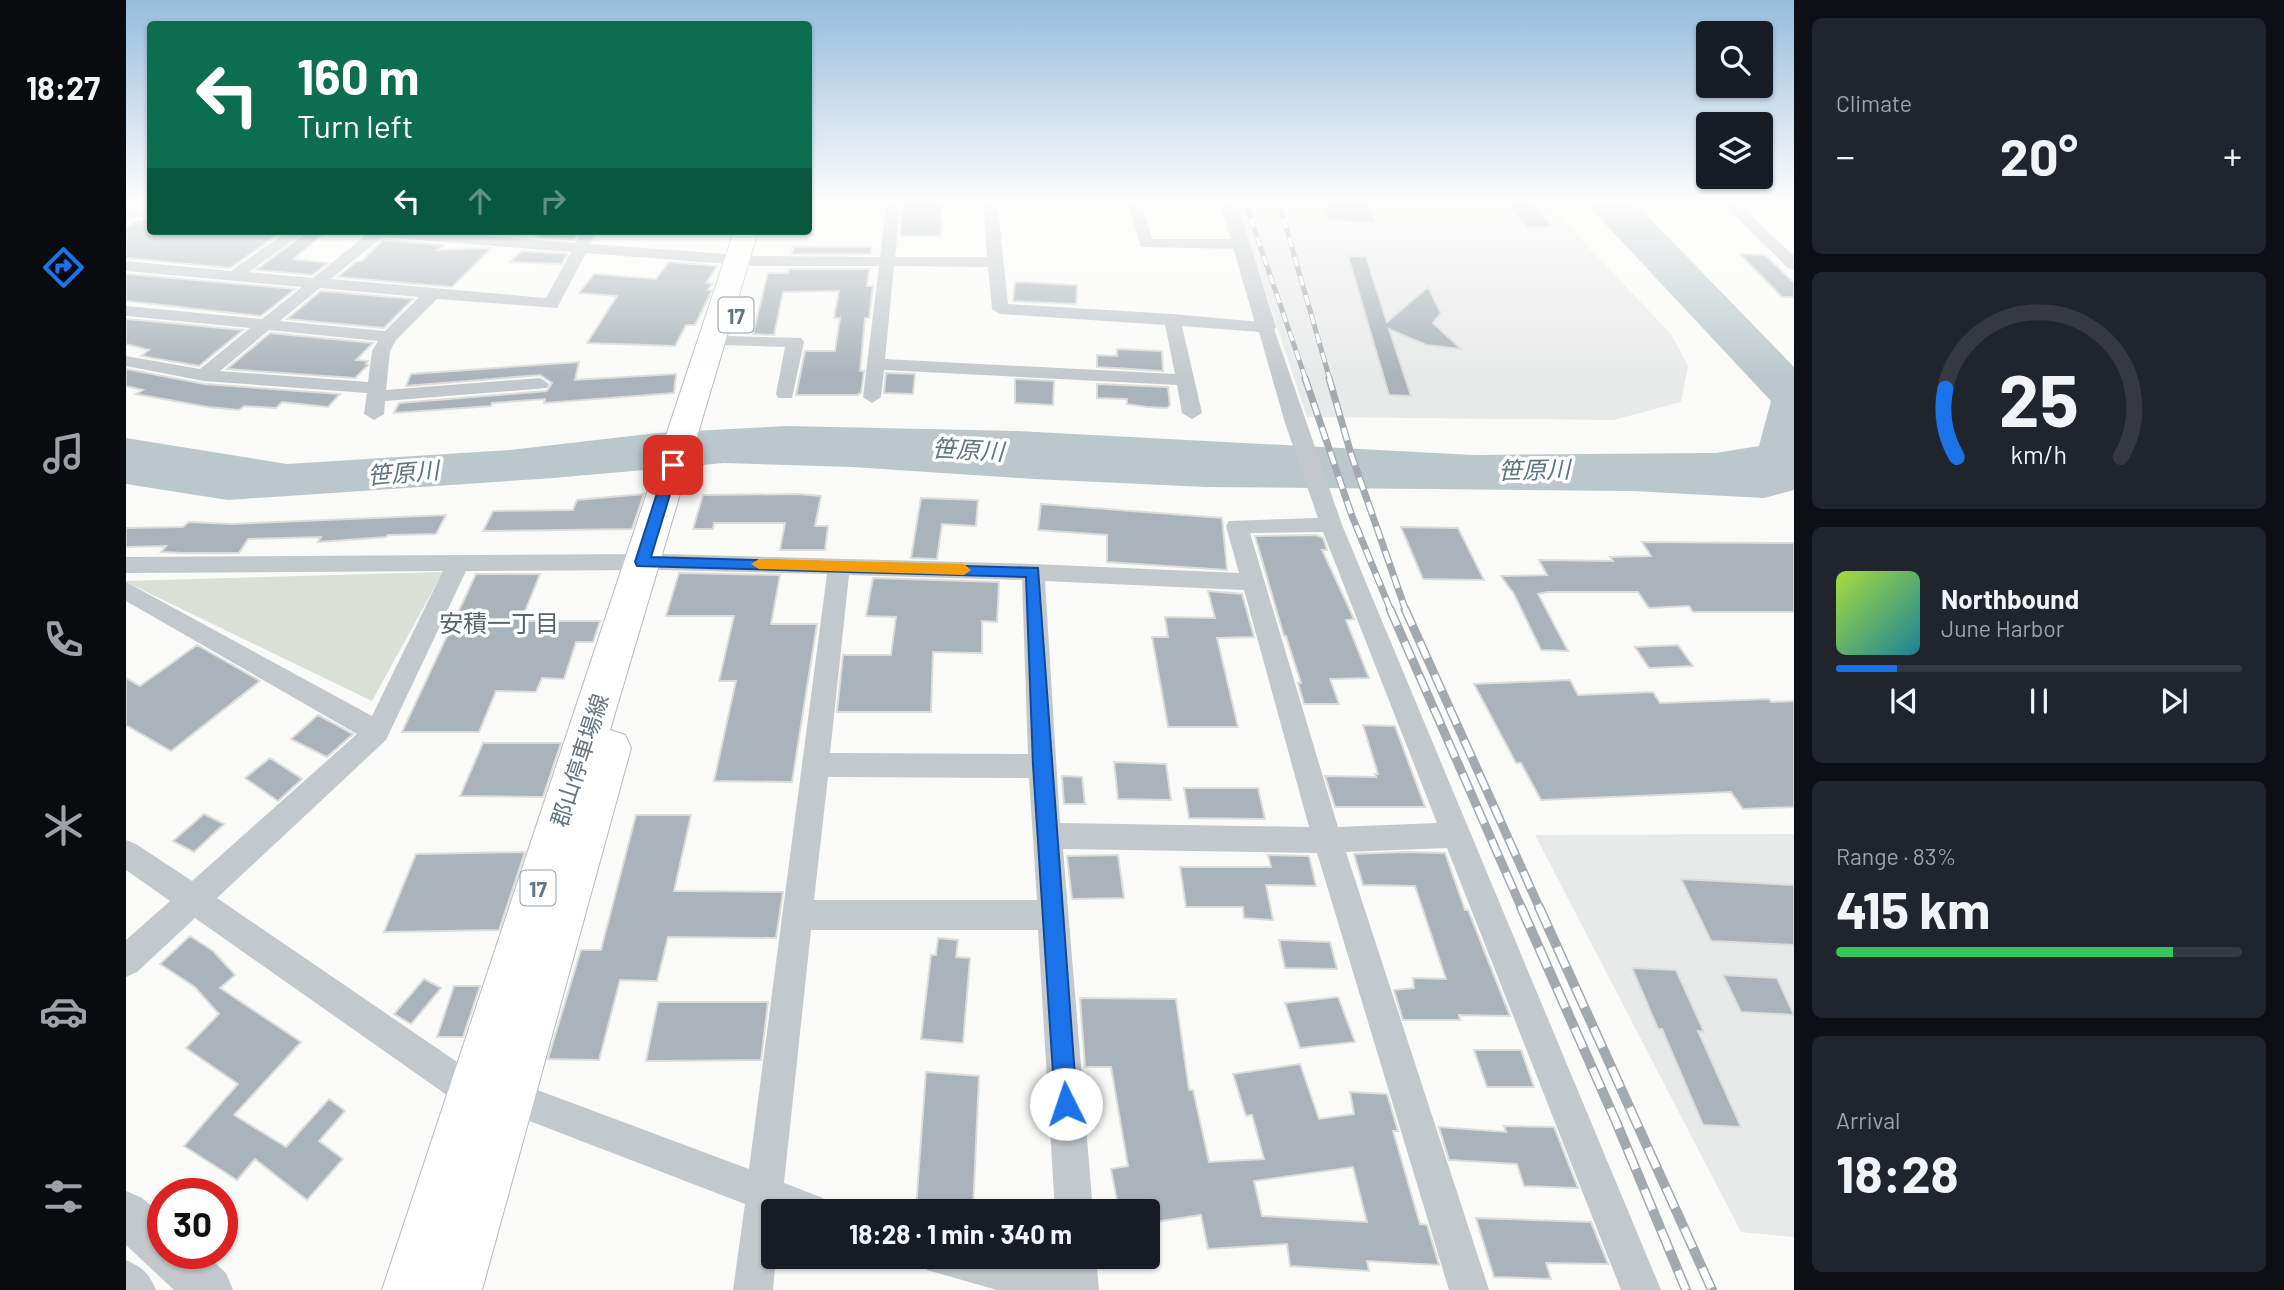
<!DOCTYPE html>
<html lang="en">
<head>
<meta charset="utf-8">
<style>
  body { margin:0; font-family:Barlow,"Noto Sans JP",sans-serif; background:#20242c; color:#f1f3f6; height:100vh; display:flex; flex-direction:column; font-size:26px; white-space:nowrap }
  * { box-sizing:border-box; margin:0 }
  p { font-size:23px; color:#9ea1a6 }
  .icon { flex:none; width:38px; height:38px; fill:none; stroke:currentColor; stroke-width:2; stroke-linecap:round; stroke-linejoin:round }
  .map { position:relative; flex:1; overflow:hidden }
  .panel { display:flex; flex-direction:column; gap:18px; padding:18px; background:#0d0f14; width:490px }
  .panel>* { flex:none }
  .banner { position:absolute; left:21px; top:21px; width:665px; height:214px; border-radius:7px; box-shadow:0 2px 5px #0004; background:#0b6e4f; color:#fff; overflow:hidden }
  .buttons { position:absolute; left:1570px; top:21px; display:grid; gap:14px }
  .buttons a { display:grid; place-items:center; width:77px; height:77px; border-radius:7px; background:#171b24; box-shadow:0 2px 5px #0004; font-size:35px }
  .speed { position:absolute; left:21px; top:1178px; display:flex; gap:14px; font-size:35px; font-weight:700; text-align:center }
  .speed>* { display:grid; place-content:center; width:91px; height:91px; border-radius:50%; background:#171b24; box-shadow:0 2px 5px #0004; line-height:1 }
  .speed .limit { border:10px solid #d22; background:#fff; color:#111 }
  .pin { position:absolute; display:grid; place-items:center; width:60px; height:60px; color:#fff; margin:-30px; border-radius:14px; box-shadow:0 4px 10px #0006 }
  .me { position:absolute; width:77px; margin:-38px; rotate:356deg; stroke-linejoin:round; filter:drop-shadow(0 0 5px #0008) }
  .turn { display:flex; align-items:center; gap:24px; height:147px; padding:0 35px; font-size:32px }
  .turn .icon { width:91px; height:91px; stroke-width:2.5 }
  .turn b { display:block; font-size:49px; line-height:60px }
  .lanes { display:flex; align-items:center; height:66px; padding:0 35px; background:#0003; justify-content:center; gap:35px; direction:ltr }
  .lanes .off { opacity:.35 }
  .big { font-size:52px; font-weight:700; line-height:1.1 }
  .panel .card { flex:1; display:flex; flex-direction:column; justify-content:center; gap:10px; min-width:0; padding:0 24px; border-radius:10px; background:#20242c }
  .panel .dial { align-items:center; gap:0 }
  .dial svg { height:182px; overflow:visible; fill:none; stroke:#363941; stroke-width:7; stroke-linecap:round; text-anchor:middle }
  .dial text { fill:#f1f3f6; stroke:none }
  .song { display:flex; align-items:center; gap:21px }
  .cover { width:84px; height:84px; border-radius:10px; background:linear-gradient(135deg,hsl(80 70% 55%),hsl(190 70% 35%)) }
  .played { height:7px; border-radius:4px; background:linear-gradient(90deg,#1a73e8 15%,#363941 15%) }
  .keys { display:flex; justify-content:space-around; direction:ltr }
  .heat { display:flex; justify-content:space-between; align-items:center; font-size:38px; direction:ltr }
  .charge { height:10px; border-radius:5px; background:linear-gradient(90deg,#34c759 83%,#363941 0) }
  .trip { position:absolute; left:635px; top:1199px; width:399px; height:70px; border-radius:7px; background:#171b24; box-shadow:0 2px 5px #0004; font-weight:700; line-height:70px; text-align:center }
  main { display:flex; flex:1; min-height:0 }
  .tabs { display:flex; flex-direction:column; width:126px; justify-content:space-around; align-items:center; background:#090b0e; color:#9ea1a6 }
  .tabs .icon { width:49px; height:49px }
  .tabs .active { color:#1a73e8 }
  .tabs b { font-size:32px; color:#f1f3f6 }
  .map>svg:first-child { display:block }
  .built { fill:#e8e9e9 }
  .green { fill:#dadfd7 }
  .water { fill:#bbc7cb }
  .building { fill:#aab3b9; stroke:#dcdcda; stroke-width:2; fill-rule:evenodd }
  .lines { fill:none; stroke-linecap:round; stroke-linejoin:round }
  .primary-casing { stroke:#b5babe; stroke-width:2 }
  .minor { fill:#c3c8cc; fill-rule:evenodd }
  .tertiary { fill:#c3c8cc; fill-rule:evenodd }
  .primary { fill:#fff; fill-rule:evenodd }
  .rail-far3-casing { stroke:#a2aab0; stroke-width:5 }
  .rail-far2-casing { stroke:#a2aab0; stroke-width:7 }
  .rail-far1-casing { stroke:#a2aab0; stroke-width:9 }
  .rail-casing { stroke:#a2aab0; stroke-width:10 }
  .rail-far3 { stroke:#fff; stroke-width:3.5; stroke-dasharray:10; stroke-linecap:butt }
  .rail-far2 { stroke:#fff; stroke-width:4.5; stroke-dasharray:13; stroke-linecap:butt }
  .rail-far1 { stroke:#fff; stroke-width:6; stroke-dasharray:18; stroke-linecap:butt }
  .rail { stroke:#fff; stroke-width:7; stroke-dasharray:22; stroke-linecap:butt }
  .route { fill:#1a73e8; stroke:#114b97; stroke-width:2 }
  .slow { fill:#f59e0b }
  .labels { text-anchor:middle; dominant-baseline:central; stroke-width:7; stroke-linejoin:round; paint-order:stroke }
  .shield { fill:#fff; stroke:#939fa8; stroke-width:2 }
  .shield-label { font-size:21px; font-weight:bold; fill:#657683 }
  .street-label { font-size:23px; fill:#657683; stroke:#fff }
  .water-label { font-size:24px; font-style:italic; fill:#60757c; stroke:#fff }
  .neighbourhood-label { font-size:24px; fill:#57646e; stroke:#fff }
</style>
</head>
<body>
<main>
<nav class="tabs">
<b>18:27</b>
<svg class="icon active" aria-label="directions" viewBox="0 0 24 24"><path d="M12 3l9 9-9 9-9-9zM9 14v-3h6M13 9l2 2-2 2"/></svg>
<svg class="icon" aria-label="music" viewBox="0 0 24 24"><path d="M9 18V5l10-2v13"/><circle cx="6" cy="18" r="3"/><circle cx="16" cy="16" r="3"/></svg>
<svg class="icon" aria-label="phone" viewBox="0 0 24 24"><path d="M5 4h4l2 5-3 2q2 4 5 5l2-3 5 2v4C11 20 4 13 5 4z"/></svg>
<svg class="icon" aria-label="climate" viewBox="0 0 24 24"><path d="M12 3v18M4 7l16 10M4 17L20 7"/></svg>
<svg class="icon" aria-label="car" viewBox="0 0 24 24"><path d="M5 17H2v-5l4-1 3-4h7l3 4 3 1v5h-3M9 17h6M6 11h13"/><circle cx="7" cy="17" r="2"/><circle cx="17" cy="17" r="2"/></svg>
<svg class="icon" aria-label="filters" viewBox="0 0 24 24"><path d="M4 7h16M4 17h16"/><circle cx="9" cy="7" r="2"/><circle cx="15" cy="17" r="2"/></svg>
</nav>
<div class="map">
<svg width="1668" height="1290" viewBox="0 0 1668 1290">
  <rect width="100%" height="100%" fill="#fafaf8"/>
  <path class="built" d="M1109,199H1416L1545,334L1562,366L1555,402L1488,420L1181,417Z
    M1668,834V1237L1615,1232L1409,835Z"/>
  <path class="green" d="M317,572L246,701L0,582V581Z"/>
  <path class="water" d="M1456,199H1505L1668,367V490L1638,498L1506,491L1080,487L908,479L726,467L598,463L427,478L102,500L0,484V438L161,464L384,450L531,433L661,426L891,431L1347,455L1590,453L1633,446L1645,401Z"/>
  <path class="building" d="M777,199H816L815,236H774Z
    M1197,199H1242L1250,223L1202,220Z
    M1376,199H1401L1427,227L1401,228Z
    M13,220H24V231H157L104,268L0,258V228Z
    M182,231L199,233L167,259L202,263L186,275L130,270Z
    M417,231H432L452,233L448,240L410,237Z
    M257,240L318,245L312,250L365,248L326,287L212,277L231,261H236Z
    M668,247H746L745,254H666Z
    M396,251L441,254L436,264L384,262Z
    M1614,254L1639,255L1668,283V297H1656Z
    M1222,256L1240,257L1261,322L1302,287L1315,313L1307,323L1335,349L1300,345L1263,329L1285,396L1263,395Z
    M543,262L591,266L580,283L586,284L582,290H586L569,325H560L549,346L461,343L491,296L453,293L468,274L530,279Z
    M663,269H743L741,286H747L743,318H739L734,371H738L735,393L731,395H670L679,351H709L714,318H708L713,291L657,292L648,335L627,334L642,273H662Z
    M0,274L169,289L135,316L0,301Z
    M889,282L951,285L950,304L887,301Z
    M195,291L287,299L258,328L161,319Z
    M0,319H1L117,330L73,366L15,356L23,350L0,344Z
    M144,333L247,343L230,360L242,361L240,364L242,365L229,378L101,369Z
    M991,349L1036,351L1037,371L971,367V355L991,356Z
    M453,362L449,380L550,374L548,393L418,403L419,399L366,403L365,406L268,413L273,403L421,391L426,383L414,375L280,386L285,374Z
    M0,369L78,384L214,394L202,407L156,402L150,408L118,406L113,410L82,407L10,394L17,390L0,386Z
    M760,373L789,374L787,394L758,393Z
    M889,379L928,381L927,405L889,403Z
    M971,384L1042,387L1044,405L1041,408L1021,407L1001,404V399L971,398Z
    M518,494L506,529L357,531L367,511L447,510L451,500Z
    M672,494L695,496L689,526H702L699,550H654L659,523H588L587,529H567L577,495Z
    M795,498L852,500L850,526L816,524L811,559L785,558Z
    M915,504L1096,518L1101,570L981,562V535L912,530Z
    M320,515L310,534L262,535L260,537L192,542L195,537L122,539L113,553H57L35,552L40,546L0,547V528L57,527L63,522L106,524Z
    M1275,527L1332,528L1358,580L1297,579Z
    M1190,535L1197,538L1201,550H1196L1228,619L1220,620L1243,678L1204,679L1213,704H1178L1172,683H1175L1160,636H1158L1129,536Z
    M1516,542L1668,543V612H1567L1563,606L1523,608L1512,592H1422L1412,594L1442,651L1415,650L1388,594L1375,576L1421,575L1413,560L1487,561L1484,557L1525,556Z
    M553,573L654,575L645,624H691L666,782L588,781L610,681H593L608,616H540Z
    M350,574H414L395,621H474L467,642H450L438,679L416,678L410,692L370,691L353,732H276Z
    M747,578L873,582L871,622L856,621V653L807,652L805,712H711L717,655H765L770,617L740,616Z
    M1082,591L1116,594L1128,637L1091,638L1112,727H1042L1026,637H1042L1039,617L1089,618Z
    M71,645L134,681L45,751L0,725V678L14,686Z
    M1552,645L1567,666L1523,668L1509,647Z
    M1444,680L1452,695L1527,692L1534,703L1643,699L1645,702L1668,701V807L1617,809L1605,792L1415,800L1395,763H1390L1348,684Z
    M192,715L227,734L201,757L165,739Z
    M1237,725L1269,726L1299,807H1209L1199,776L1250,777L1249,774H1252Z
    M357,743H435L417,797L334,796Z
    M144,758L176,779L152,801L119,778Z
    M988,762L1040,764L1045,800L992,799Z
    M936,776L956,777L959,804H938Z
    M1058,788H1132L1139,819L1063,818Z
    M78,814L98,824L68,852L47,841Z
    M510,815H565L548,891L657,892L650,938L542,937L531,981L494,980L473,1060L422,1059L455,950H475Z
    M399,852L373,930L258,932L290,854Z
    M1279,852L1319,853L1339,910H1342L1384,1016L1333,1015L1334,1020H1277L1268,990L1288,988L1287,978L1320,979L1289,886L1237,885L1228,854Z
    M992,855L998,898L946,899L941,856Z
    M1142,855L1183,856L1190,886L1140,885L1147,920L1118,918L1117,907H1060L1054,867H1145Z
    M1555,879L1668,885V945L1585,941Z
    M64,936L87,951L109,975L94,988L175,1042L108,1115L160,1147L203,1099L219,1111L193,1141L217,1159L181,1200L129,1159L111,1180L58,1146L112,1084L60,1048L93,1014L69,987L34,964Z
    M812,938L832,940L830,957L844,958L837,1043L795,1039L805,955H810Z
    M1153,940L1204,942L1211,969L1159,968Z
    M1506,968L1550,970L1578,1032L1572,1031L1615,1127L1577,1125L1536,1029H1532Z
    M1597,975L1651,978L1668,1015L1615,1012Z
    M298,979L315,988L285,1024L268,1014Z
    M328,986H354L337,1037H311Z
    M1212,997L1229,1042L1174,1048L1159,1003Z
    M954,998L1050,999L1063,1090H1067L1083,1162L1138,1159L1126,1115L1120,1116L1107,1074L1174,1064L1193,1119L1228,1114L1224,1092L1261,1094L1272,1131H1267L1294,1224L1301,1225L1313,1265L1241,1261L1243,1271L1164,1266L1161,1244L1082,1249L1075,1215L1022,1223V1211H993L985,1169L1002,1166L985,1067H959ZM1227,1167L1241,1222L1136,1216L1128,1181Z
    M532,1002H642L635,1060L520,1061Z
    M1348,1050H1395L1408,1087H1361Z
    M800,1072L853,1076L847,1211L790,1207Z
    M1378,1126L1428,1127L1452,1188L1398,1186L1391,1164L1323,1160L1313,1127L1380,1132Z
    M1350,1218L1465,1222L1482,1264L1420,1263L1425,1279L1368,1277Z"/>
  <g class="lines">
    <defs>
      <path id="primary" d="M608,231H632L484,730L499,735L505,748L356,1290H256Z"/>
    </defs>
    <use href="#primary" class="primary-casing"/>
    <path class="minor" d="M761,199H775L769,257H861L857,199H871L882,304L1046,314L1146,323L1216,525L1535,1290H1495L1321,848L1220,852L1363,1290H1323L1191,853L937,849L967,1211H929L912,930H685L658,1183L697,1198L703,1211H648V1256H650L647,1290H607L619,1204L370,1108L365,1096L370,1084L382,1079L623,1169L701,574L538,570L340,571L260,740L91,898L359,1081L364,1093L359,1105L347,1110L335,1105L69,918L11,972L0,977V940L44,901L0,870V840L10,844L66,881L231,734L0,601V582L246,716L317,571L0,573V557L538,554L907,564L1113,573L1100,526L1103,521L1192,518L1159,423L1133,332L1056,326L1076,413L1066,419L1056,413L1051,385L758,370L755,397L746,403L737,397L753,266H627L460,253L431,308L311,299L270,340L264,351L260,390L414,378L423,384L421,388L259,401L258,414L248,420L238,414L241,393L78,381L0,366V356L74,369L124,328L0,316V306L136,319L176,287L0,271V261L105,271L162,231H180L123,272L187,278L239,236L230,231H297L449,243L456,232L463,231L469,235L464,244L627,256L754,257ZM256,237L445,252L420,298L205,279ZM768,266L862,267L866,309L874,314L1039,325L1049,374L759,359ZM194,288L293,297L259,331L154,321ZM143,330L252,341L246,351L242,382L94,371ZM1197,532L1311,823L1212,827L1124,533ZM723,575L896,580L902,754L704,753ZM919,581L1118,590L1183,827L934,823ZM702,777L903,778L911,900H688Z
      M1000,199H1014L1026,239H1114L1122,244L1114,249L1015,247Z
      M1592,199H1607L1668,256V270L1662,268Z
      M0,208L24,210V218L0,216Z
      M602,336L675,338L678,342L666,398H652L650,394L659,347L596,345L593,341L596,337Z
      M796,1256H892L932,1267V1256H970L973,1290H871L801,1270Z"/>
    <path class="tertiary" d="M1093,199H1110L1150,327L1147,331H1133L1130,327Z
      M0,1191L16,1198L37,1216V1253H78L100,1273L107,1290H48L0,1245Z
      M0,1260C17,1268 23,1273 30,1290H0Z"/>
    <use href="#primary" class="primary"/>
    <defs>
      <path id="rail-far3" d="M1118,199L1180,380
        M1152,199L1204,380"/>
      <path id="rail-far2" d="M1179,378L1226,516L1265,611
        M1203,378L1225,454L1280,611"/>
      <path id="rail-far1" d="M1264,609L1396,909
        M1279,609L1414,909"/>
      <path id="rail" d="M1395,907L1491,1124L1560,1290
        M1413,907L1586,1290"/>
    </defs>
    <use href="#rail-far3" class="rail-far3-casing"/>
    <use href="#rail-far2" class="rail-far2-casing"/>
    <use href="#rail-far1" class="rail-far1-casing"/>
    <use href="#rail" class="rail-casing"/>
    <use href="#rail-far3" class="rail-far3"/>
    <use href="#rail-far2" class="rail-far2"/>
    <use href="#rail-far1" class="rail-far1"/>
    <use href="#rail" class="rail"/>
  </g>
  <linearGradient id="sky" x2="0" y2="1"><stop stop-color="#96bcdc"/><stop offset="0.53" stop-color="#fdfdfc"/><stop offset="1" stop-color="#fdfdfc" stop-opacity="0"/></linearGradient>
  <rect width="1668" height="379" fill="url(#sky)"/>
  <path class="route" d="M547,461L553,465L525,557L912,568L951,1104L948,1112L940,1115L932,1112L929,1104L907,765L900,577L511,566L509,562L540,465Z"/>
  <path class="slow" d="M633,559L838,564L845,570L838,575L633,569L625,564Z"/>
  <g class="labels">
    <g class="shield">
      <rect x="592.5" y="297.5" width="35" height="35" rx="5"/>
      <rect x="394.5" y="870.5" width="35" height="35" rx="5"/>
    </g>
    <g class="shield-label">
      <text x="610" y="315">17</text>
      <text x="412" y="888">17</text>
    </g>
    <g class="street-label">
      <text transform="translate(453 760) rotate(-72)">郡山停車場線</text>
    </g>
    <g class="water-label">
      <text transform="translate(842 449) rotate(3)">笹原川</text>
      <text transform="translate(1408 469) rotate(-1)">笹原川</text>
      <text transform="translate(277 472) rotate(-5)">笹原川</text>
    </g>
    <g class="neighbourhood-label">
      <text x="373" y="622">安積一丁目</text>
    </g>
  </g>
</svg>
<div class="buttons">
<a><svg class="icon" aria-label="search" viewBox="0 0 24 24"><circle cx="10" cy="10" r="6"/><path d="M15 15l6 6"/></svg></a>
<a><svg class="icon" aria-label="layers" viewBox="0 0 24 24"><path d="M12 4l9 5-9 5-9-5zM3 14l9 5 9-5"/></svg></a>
</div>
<div class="speed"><div class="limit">30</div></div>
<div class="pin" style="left:547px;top:465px;background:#d93025"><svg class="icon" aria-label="arrive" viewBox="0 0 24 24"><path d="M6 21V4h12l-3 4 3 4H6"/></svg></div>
<svg class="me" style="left:940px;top:1104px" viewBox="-20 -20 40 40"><circle r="19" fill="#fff"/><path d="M0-13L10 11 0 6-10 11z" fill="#1a73e8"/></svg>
<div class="trip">18:28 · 1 min · 340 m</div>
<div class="banner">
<div class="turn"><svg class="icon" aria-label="left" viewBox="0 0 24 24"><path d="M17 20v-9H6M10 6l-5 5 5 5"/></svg><div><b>160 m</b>Turn left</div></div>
<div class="lanes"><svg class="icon" aria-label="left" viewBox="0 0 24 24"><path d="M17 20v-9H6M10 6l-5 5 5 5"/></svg><svg class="icon off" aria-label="ahead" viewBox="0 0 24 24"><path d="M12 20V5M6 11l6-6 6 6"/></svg><svg class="icon off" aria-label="right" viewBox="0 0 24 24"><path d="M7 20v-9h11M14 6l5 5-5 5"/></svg></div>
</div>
</div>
<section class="panel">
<div class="card"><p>Climate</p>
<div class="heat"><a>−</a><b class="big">20°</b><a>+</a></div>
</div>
<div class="card dial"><svg viewBox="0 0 100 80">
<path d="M14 69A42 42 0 1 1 86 69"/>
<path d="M14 69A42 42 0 0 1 9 39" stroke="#1a73e8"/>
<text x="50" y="56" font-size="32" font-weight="700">25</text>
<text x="50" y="72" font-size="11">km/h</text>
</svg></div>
<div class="card">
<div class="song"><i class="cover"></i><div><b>Northbound</b><p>June Harbor</p></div></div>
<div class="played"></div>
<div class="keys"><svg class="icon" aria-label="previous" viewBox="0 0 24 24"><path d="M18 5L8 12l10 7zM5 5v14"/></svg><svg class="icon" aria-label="pause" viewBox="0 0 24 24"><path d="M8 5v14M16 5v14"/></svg><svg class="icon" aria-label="next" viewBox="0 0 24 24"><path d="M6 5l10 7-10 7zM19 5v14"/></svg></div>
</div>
<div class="card"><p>Range · 83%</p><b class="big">415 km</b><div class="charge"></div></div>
<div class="card"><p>Arrival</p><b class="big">18:28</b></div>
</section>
</main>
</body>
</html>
